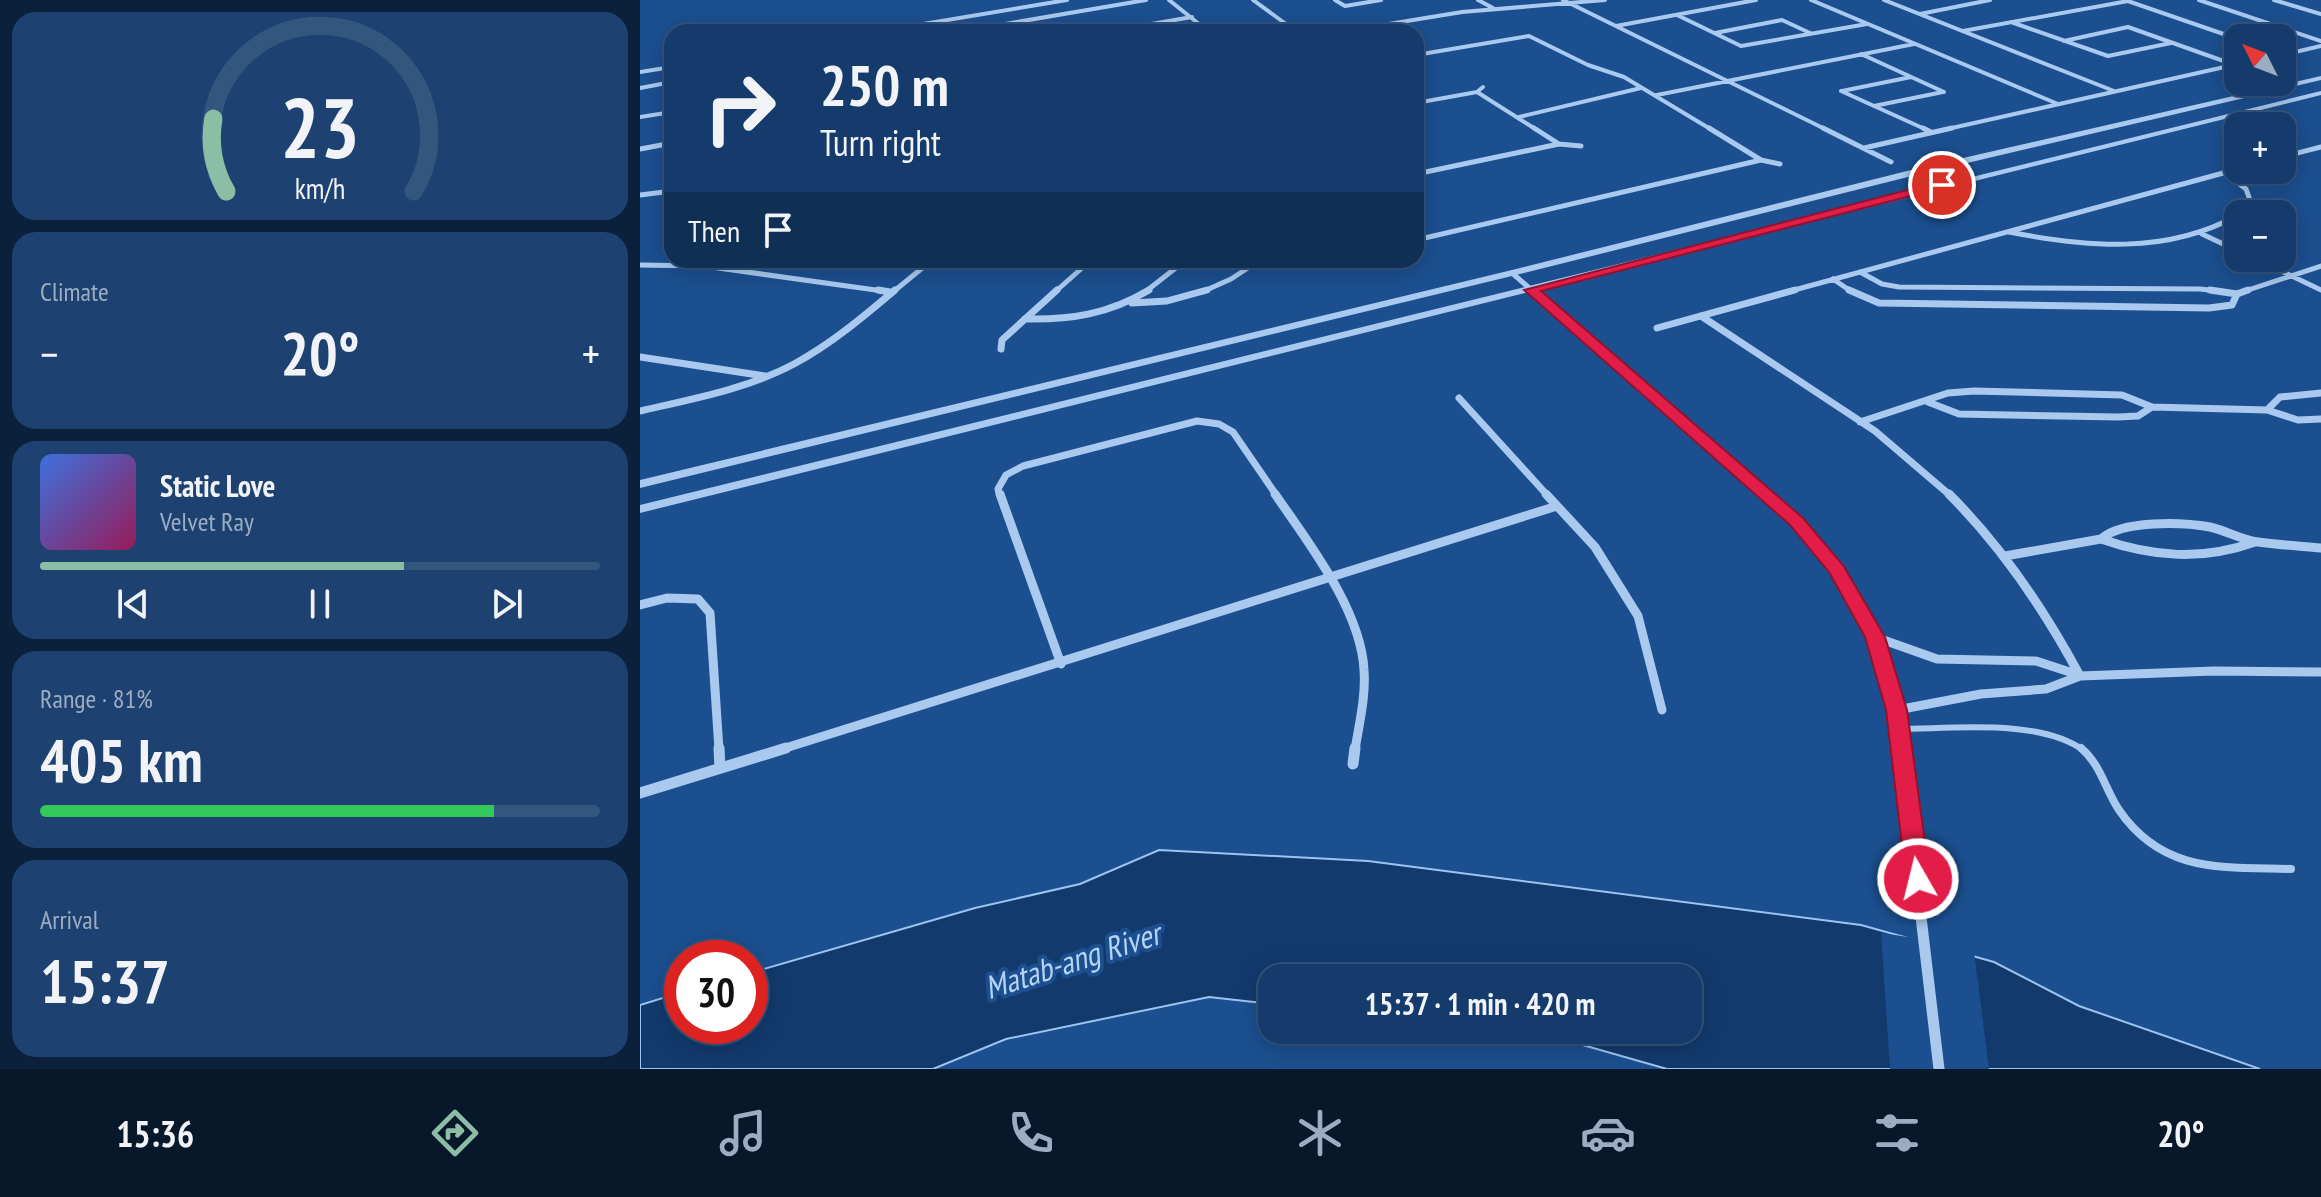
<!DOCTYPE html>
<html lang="en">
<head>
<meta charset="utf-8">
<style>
  body { margin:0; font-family:"PT Sans Narrow",sans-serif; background:#1d4271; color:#f1f3f6; height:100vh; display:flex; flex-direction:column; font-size:30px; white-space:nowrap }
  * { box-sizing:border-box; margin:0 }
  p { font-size:26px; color:#9dadc1 }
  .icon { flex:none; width:44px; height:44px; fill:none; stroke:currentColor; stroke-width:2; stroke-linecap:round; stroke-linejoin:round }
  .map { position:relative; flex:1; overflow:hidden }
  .drawer { display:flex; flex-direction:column; gap:12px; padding:12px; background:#0b203b; width:640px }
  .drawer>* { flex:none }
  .guide { position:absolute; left:24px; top:24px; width:760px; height:244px; border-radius:24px; box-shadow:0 4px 20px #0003,0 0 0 2px #33557e; background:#143b6b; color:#f1f3f6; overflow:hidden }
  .needle { width:52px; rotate:312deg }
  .fabs { position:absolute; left:1584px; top:24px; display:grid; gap:16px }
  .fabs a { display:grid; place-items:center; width:72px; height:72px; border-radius:16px; background:#143b6b; box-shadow:0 4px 20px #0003,0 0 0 2px #33557e; font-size:40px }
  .speed { position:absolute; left:24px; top:940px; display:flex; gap:16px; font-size:40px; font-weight:700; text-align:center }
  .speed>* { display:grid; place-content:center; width:104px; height:104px; border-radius:50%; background:#143b6b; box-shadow:0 4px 20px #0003,0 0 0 2px #33557e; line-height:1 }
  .speed .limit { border:12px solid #d22; background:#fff; color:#111 }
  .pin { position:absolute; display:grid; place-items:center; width:68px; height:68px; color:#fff; margin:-34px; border:4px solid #fff; border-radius:50%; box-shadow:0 2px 8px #0007 }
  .me { position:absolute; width:88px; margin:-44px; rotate:352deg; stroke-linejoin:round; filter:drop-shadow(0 0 6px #0008) }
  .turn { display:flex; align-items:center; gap:28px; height:168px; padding:0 24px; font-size:36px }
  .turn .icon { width:104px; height:104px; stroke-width:2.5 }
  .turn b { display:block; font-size:56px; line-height:68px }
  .then { display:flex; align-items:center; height:76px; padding:0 24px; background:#0003; gap:16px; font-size:30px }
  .big { font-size:60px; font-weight:800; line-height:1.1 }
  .drawer .card { flex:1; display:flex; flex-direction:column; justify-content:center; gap:12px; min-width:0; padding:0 28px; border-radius:24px; background:#1d4271 }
  .drawer .dial { align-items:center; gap:0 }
  .dial svg { height:208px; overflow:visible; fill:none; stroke:#33557e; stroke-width:7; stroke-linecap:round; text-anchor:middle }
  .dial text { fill:#f1f3f6; stroke:none }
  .song { display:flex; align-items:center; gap:24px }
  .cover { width:96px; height:96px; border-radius:12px; background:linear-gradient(135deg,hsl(220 70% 55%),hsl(330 70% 35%)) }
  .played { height:8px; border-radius:4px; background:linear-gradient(90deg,#8abfa5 65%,#33557e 65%) }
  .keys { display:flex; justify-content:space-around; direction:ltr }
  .heat { display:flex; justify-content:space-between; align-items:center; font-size:44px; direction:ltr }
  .charge { height:12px; border-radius:6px; background:linear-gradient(90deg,#34c759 81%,#33557e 0) }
  .trip { position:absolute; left:618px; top:964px; width:444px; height:80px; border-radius:24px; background:#143b6b; box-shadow:0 4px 20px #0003,0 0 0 2px #33557e; font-weight:800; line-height:80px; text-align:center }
  .tabs { display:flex; height:128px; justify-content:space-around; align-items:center; background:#08182b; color:#9dadc1 }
  .tabs .icon { width:56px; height:56px }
  .tabs .selected { color:#8abfa5 }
  .tabs b { font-size:36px; color:#f1f3f6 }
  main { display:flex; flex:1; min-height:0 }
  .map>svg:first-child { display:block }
  .water { fill:#123a6d; stroke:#9cc4f0; stroke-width:2 }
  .pier { fill:#1b4f8f }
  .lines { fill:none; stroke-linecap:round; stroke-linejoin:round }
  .service-far1 { stroke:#a9c9ee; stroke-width:6 }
  .service { stroke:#a9c9ee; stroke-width:8 }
  .minor-far4 { stroke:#a9c9ee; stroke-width:4 }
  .minor-far3 { stroke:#a9c9ee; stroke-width:5 }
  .minor-far2 { stroke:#a9c9ee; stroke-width:7 }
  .minor-far1 { stroke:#a9c9ee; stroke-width:9 }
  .minor { stroke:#a9c9ee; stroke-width:11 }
  .tertiary { fill:#a9c9ee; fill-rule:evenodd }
  .route { fill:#e11d48; stroke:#92132f; stroke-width:2 }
  .labels { text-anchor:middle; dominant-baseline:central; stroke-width:8; stroke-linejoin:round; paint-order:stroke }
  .near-water-label { font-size:32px; font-style:italic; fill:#b5d3f5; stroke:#1b4f8f }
</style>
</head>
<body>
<main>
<section class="drawer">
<div class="card dial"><svg viewBox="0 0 100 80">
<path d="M14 69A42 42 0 1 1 86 69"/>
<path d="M14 69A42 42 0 0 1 9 41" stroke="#8abfa5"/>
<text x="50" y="56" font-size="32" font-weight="700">23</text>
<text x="50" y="72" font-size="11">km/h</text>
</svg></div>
<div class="card"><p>Climate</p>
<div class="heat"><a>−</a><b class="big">20°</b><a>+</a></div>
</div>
<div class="card">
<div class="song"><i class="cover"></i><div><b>Static Love</b><p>Velvet Ray</p></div></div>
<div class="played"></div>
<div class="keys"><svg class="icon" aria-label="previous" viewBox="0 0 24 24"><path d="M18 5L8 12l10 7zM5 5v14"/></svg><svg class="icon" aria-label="pause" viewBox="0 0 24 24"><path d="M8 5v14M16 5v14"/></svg><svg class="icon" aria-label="next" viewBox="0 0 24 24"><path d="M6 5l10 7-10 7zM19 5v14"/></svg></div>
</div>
<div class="card"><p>Range · 81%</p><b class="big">405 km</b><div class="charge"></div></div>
<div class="card"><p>Arrival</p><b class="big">15:37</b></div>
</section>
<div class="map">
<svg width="1681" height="1069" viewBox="0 0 1681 1069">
  <rect width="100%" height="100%" fill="#1b4f8f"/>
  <path class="water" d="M519,850L728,861L1221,925L1354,962L1439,1006L1620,1069H1027L897,1032L878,1030H1048V978H632V1004L569,997L366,1039L293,1069H0V1005L42,992V1026H110V973L335,908L440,884Z"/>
  <path class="pier" d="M1241,933L1289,940L1334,952L1349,1069H1250Z"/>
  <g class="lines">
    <path class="service-far1" d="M1258,729C1311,729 1398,718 1443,750"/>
    <path class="service" d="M1441,748C1461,765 1465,789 1479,810C1523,874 1583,867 1651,869"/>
    <path class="minor-far4" d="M529,0L564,28
      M613,0L657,32
      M695,0L705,6L741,0
      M838,0L853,8
      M923,0L1187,130
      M1171,0L1418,104
      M1244,0L1474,91
      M1485,0L1598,39
      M1559,0L1681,41
      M1634,0L1681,14
      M1280,14L1350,0
      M1037,15L1101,46L1227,24
      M1371,22L1468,56L1531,43
      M976,26L1116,0
      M324,31L506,0
      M1323,31L1488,1
      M235,32L427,0
      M465,32L552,17
      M540,32L564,28
      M700,32L822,12L965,0
      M1075,33L1142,20L1170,33
      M1424,41L1488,27L1592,64
      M1221,54L1304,92
      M776,55L889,36L948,65L984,77L1072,130
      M1642,55L1681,46
      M0,72L32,67
      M0,88L32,82
      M1201,91L1287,130
      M1202,91L1271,77
      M837,92L897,130
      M1017,95L1274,44
      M776,103L837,92L843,87
      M1234,106L1303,92
      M0,117L32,112
      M879,117L1001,88
      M1303,130L1598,64"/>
    <path class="minor-far3" d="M894,128L919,144
      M1069,128L1121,160L1140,164
      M1183,128L1251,162
      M1283,128L1291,132
      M1224,148L1312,128
      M0,149L32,143
      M1642,157L1681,147
      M1585,173L1606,189L1610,200L1599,214
      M776,174L919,144L941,146
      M0,195L32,191
      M1369,232C1446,247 1527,255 1598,215
      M1562,234L1598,251
      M776,240L1121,160
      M1614,258L1681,290
      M620,260H682
      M0,265L64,266L250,292
      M1220,272L1242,284L1259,287L1560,289L1585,292
      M872,273L894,292
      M1193,279L1212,292
      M253,292L292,260
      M415,292L451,260
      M505,292L546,260
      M562,292L591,279L620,260
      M1147,292L1598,169
      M1602,292L1681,266"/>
    <path class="minor-far2" d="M238,290L250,292
      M892,290L1127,496
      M1209,290L1239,303L1569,308L1592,305L1597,294
      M1570,290L1597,294L1608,290
      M492,303L527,301L567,290
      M1061,316L1235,431L1311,496
      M385,319C431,320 469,314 509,290
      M1017,328L1155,290
      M361,349L362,340L417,290
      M0,357L125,376
      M819,398L908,496
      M1288,402L1319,414L1478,417L1498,416L1512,407
      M1627,410L1640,397L1681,393
      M0,411C52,399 107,389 154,364C191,344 223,317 255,290
      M1220,422L1308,393L1334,391L1482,395L1512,407L1627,410L1658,420L1681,419
      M360,496L358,489L366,475L383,466L557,421L579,424L593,432L637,496"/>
    <path class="minor-far1" d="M360,494L421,664
      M635,494C668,542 721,610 724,670C726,697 719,724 715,750
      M906,494L955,547L998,616L1022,710
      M1125,494C1211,569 1246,638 1261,750
      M1309,494C1362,547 1404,609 1440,676
      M1461,539C1513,557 1562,561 1615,542
      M1365,556L1461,539C1482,520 1542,522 1570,527C1587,531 1602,540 1618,542C1639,545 1660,546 1681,548
      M0,605L27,598L58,599L70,613L79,750
      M1235,637L1297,659L1396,661L1439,675
      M1257,710L1341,694L1406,689L1440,676L1574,671L1681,672
      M139,750L917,506"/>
    <path class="minor" d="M79,748L80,768
      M1261,748L1299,1069
      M713,764L715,748
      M0,793L146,748"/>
    <path class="tertiary" d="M1681,76V80L1276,175L872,276L0,488V480L872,270L1275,169Z
      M1681,91V95L0,513V505Z"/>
  </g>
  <path class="route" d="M1302,181L1306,182V187L901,291L1163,518L1203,565L1245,637L1267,710L1290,879L1287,886L1278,889L1269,886L1266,879L1246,710L1225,637L1189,572L1150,525L884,290Z"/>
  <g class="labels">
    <g class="near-water-label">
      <text transform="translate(432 960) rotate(-18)">Matab-ang River</text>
    </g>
  </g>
</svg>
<div class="fabs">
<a><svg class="needle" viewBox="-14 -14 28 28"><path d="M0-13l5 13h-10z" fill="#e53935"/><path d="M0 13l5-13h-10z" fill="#9dadc1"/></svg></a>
<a>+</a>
<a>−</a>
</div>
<div class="speed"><div class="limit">30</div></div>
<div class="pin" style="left:1302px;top:185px;background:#d93025"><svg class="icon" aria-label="arrive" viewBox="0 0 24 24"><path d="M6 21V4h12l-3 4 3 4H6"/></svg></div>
<svg class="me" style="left:1278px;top:879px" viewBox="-20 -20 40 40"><circle r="17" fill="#e11d48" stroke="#fff" stroke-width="3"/><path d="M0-11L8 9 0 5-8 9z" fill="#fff"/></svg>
<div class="trip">15:37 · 1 min · 420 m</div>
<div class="guide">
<div class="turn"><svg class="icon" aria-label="right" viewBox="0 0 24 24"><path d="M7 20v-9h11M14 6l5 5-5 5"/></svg><div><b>250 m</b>Turn right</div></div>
<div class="then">Then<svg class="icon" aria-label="arrive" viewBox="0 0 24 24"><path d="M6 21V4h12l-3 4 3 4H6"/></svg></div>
</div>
</div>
</main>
<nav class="tabs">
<b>15:36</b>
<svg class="icon selected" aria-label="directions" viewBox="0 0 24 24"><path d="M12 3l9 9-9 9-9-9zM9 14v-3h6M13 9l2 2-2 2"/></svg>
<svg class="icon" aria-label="music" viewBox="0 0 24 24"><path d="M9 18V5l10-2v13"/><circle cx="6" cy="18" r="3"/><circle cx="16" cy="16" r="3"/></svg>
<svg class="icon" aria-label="phone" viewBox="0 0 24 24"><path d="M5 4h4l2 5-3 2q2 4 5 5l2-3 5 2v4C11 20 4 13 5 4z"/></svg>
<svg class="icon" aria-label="climate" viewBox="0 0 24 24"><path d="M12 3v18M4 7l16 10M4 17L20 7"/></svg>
<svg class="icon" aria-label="car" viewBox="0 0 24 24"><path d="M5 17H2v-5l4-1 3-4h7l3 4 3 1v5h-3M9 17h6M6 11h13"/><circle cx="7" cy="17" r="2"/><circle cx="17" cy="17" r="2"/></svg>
<svg class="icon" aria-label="filters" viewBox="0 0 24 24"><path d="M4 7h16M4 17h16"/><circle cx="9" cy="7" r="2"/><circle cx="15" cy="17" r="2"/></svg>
<b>20°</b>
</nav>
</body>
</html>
